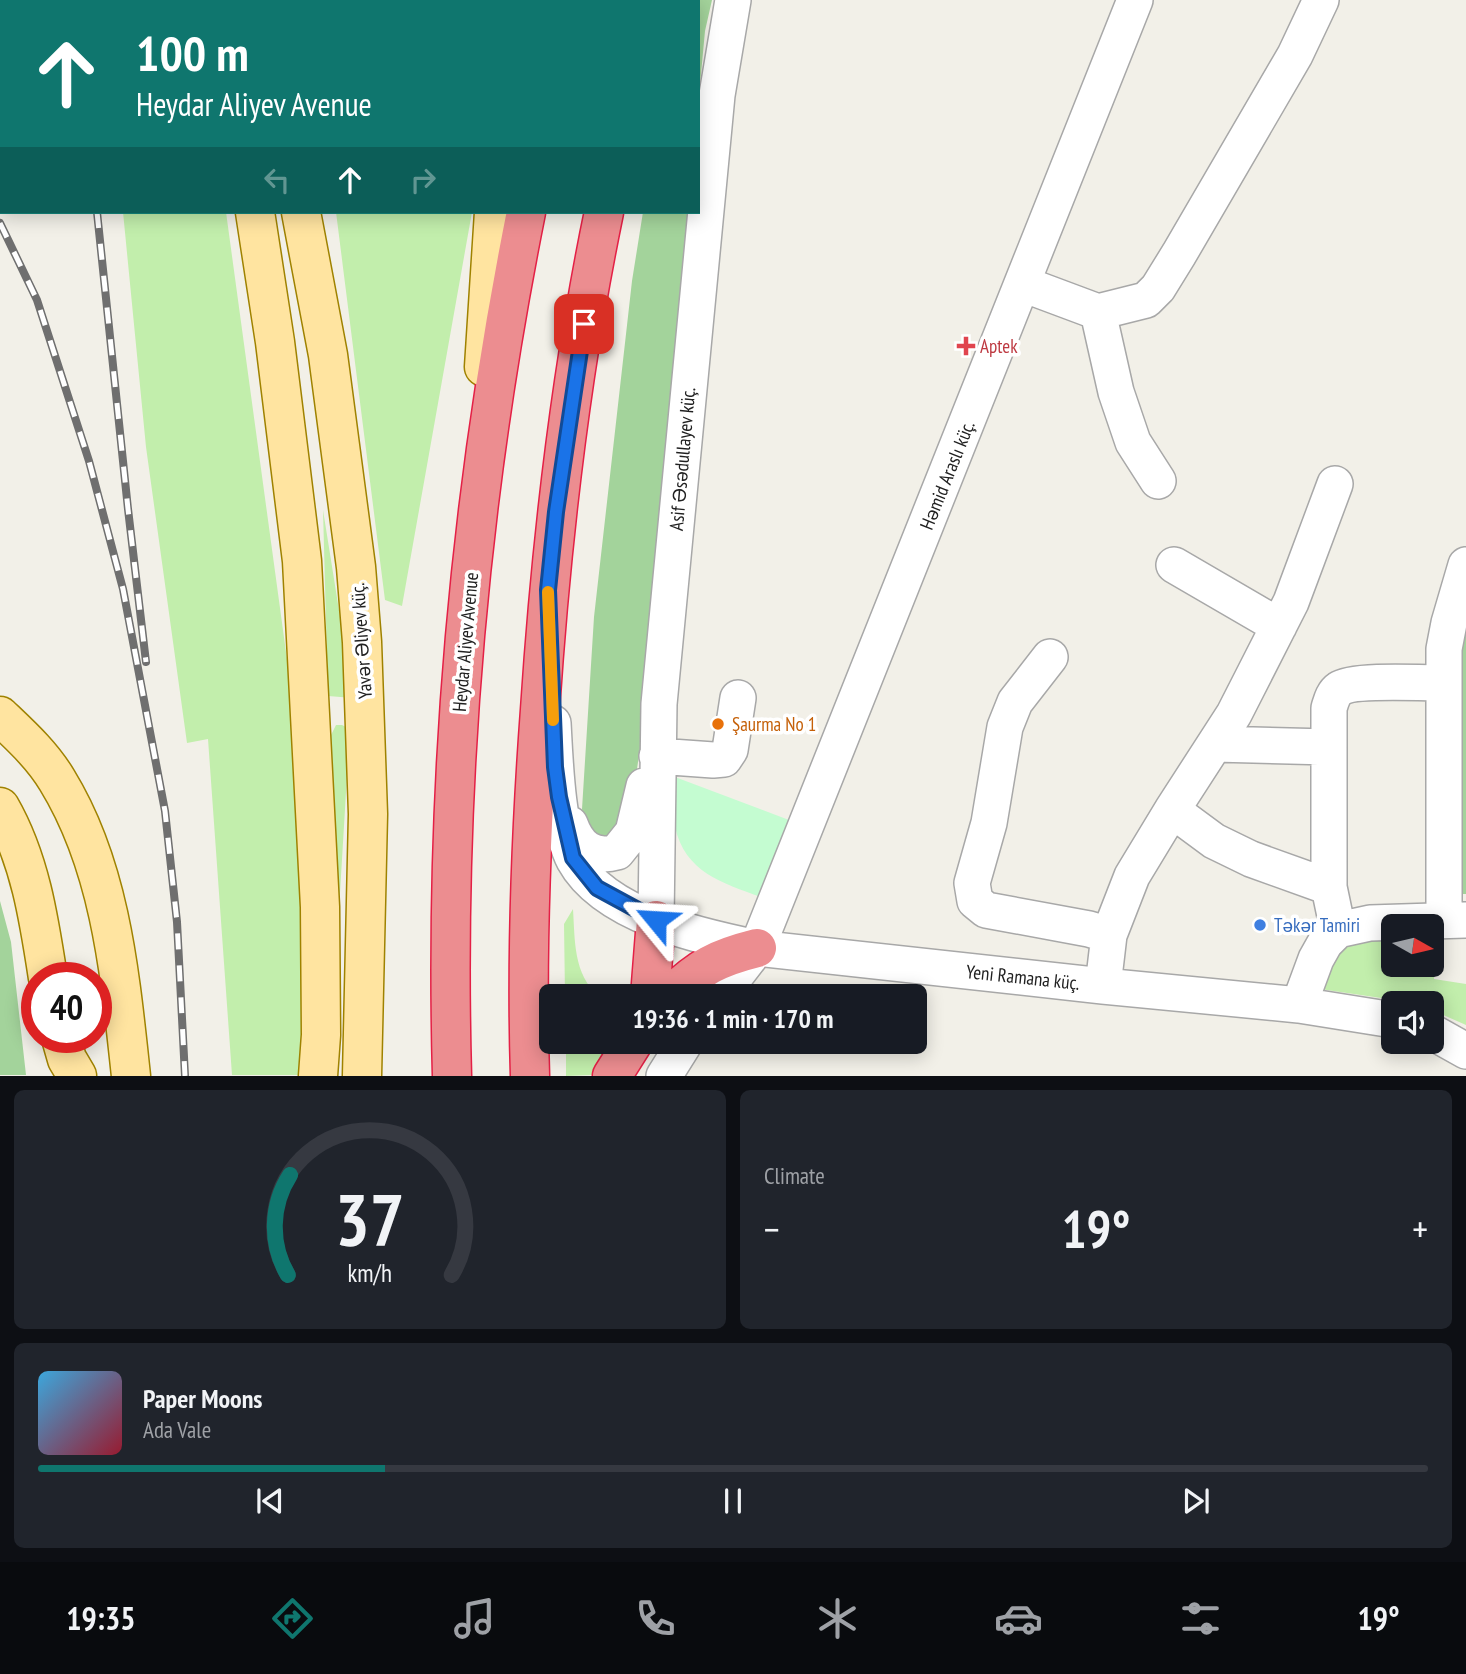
<!DOCTYPE html>
<html lang="en">
<head>
<meta charset="utf-8">
<style>
  body { margin:0; font-family:"PT Sans Narrow",sans-serif; background:#20242c; color:#f1f3f6; height:100vh; display:flex; flex-direction:column; font-size:26px; white-space:nowrap }
  * { box-sizing:border-box; margin:0 }
  p { font-size:23px; color:#9ea1a6 }
  .icon { flex:none; width:38px; height:38px; fill:none; stroke:currentColor; stroke-width:2; stroke-linecap:round; stroke-linejoin:round }
  .map { position:relative; height:1076px; overflow:hidden }
  .panel { display:flex; flex-direction:column; gap:14px; padding:14px; background:#0d0f14; flex:1 }
  .panel>* { flex:none }
  .hud { position:absolute; left:0px; top:0px; width:700px; height:214px; box-shadow:0 4px 18px #0003; background:#0f766e; color:#fff; overflow:hidden }
  .needle { width:46px; rotate:98deg }
  .fabs { position:absolute; left:1381px; top:914px; display:grid; gap:14px }
  .fabs a { display:grid; place-items:center; width:63px; height:63px; border-radius:10px; background:#171b24; box-shadow:0 4px 18px #0003; font-size:35px }
  .speed { position:absolute; left:21px; top:962px; display:flex; gap:14px; font-size:35px; font-weight:700; text-align:center }
  .speed>* { display:grid; place-content:center; width:91px; height:91px; border-radius:50%; background:#171b24; box-shadow:0 4px 18px #0003; line-height:1 }
  .speed .limit { border:10px solid #d22; background:#fff; color:#111 }
  .pin { position:absolute; display:grid; place-items:center; width:60px; height:60px; color:#fff; margin:-30px; border-radius:14px; box-shadow:0 4px 10px #0006 }
  .me { position:absolute; width:77px; margin:-38px; rotate:297deg; stroke-linejoin:round; filter:drop-shadow(0 0 5px #0008) }
  .turn { display:flex; align-items:center; gap:24px; height:147px; padding:0 21px; font-size:32px }
  .turn .icon { width:91px; height:91px; stroke-width:2.5 }
  .turn b { display:block; font-size:49px; line-height:60px }
  .lanes { display:flex; align-items:center; height:66px; padding:0 21px; background:#0003; justify-content:center; gap:35px; direction:ltr }
  .lanes .off { opacity:.35 }
  .big { font-size:52px; font-weight:700; line-height:1.1 }
  .panel .tile { flex:1; display:flex; flex-direction:column; justify-content:center; gap:10px; min-width:0; padding:0 24px; border-radius:10px; background:#20242c }
  .panel .dial { align-items:center; gap:0 }
  .dial svg { height:182px; overflow:visible; fill:none; stroke:#363941; stroke-width:7; stroke-linecap:round; text-anchor:middle }
  .dial text { fill:#f1f3f6; stroke:none }
  .song { display:flex; align-items:center; gap:21px }
  .cover { width:84px; height:84px; border-radius:10px; background:linear-gradient(135deg,hsl(200 70% 55%),hsl(350 70% 35%)) }
  .played { height:7px; border-radius:4px; background:linear-gradient(90deg,#0f766e 25%,#363941 25%) }
  .keys { display:flex; justify-content:space-around; direction:ltr }
  .heat { display:flex; justify-content:space-between; align-items:center; font-size:38px; direction:ltr }
  .panel .tiles { flex:1; display:grid; gap:14px; grid-template-columns:1fr 1fr }
  .tile:last-child { grid-column:span 2 }
  .trip { position:absolute; left:539px; top:984px; width:388px; height:70px; border-radius:10px; background:#171b24; box-shadow:0 4px 18px #0003; font-weight:700; line-height:70px; text-align:center }
  .menu { display:flex; height:112px; justify-content:space-around; align-items:center; background:#090b0e; color:#9ea1a6 }
  .menu .icon { width:49px; height:49px }
  .menu .on { color:#0f766e }
  .menu b { font-size:32px; color:#f1f3f6 }
  .map>svg:first-child { display:block }
  .grass { fill:#c2eeac }
  .forest { fill:#a3d39b }
  .park { fill:#c4fcd1 }
  .lines { fill:none; stroke-linecap:round; stroke-linejoin:round }
  .minor-casing { stroke:#a8a8a8; stroke-width:38 }
  .major-casing { stroke:#9f8200; stroke-width:41 }
  .highway-casing { stroke:#e42046; stroke-width:41 }
  .minor { stroke:#fff; stroke-width:35 }
  .major { stroke:#ffe4a0; stroke-width:38 }
  .highway { stroke:#ec8d90; stroke-width:38 }
  .rail-casing { stroke:#6f6f6f; stroke-width:8 }
  .rail { stroke:#fff; stroke-width:5; stroke-dasharray:16; stroke-linecap:butt }
  .route-casing { stroke:#114b97; stroke-width:18 }
  .route { stroke:#1a73e8; stroke-width:12 }
  .slow { stroke:#f59e0b; stroke-width:12 }
  .health-dot { fill:#e0444e; stroke:#fff; stroke-width:2.5 }
  .food-dot { fill:#e8710a; stroke:#fff; stroke-width:2.5 }
  .shop-dot { fill:#3f7fe0; stroke:#fff; stroke-width:2.5 }
  .labels { text-anchor:middle; dominant-baseline:central; stroke-width:7; stroke-linejoin:round; paint-order:stroke }
  .health-label { font-size:19px; fill:#be3a42; stroke:#fff; text-anchor:start }
  .street-label { font-size:19px; fill:#212121; stroke:#fff }
  .food-label { font-size:19px; fill:#c56008; stroke:#fff; text-anchor:start }
  .shop-label { font-size:19px; fill:#366cbe; stroke:#fff; text-anchor:start }
</style>
</head>
<body>
<div class="map">
<svg width="1466" height="1076" viewBox="0 0 1466 1076">
  <rect width="100%" height="100%" fill="#f2f0e8"/>
  <path class="grass" d="M123,212H226L292,696L307,953L299,1075H232L208,739L187,743L146,447Z
    M336,212H472L402,606L385,600Z
    M323,510L353,698L328,696Z
    M336,725H342L346,727L349,742L337,943L330,737Z
    M573,909C575,939 573,975 599,996H565L564,924Z
    M1432,934H1436L1434,979L1466,984V1025L1432,1010V1003H1415L1320,989L1325,965L1344,945L1393,937V964H1432Z
    M566,1041H613L592,1075L566,1076Z"/>
  <path class="forest" d="M697,0H712L705,31L698,106Z
    M643,212H689L640,749L633,795L617,832L605,836L592,835L585,825L582,809L594,617L632,281Z
    M1466,625V894H1458L1459,644Z
    M0,901L11,942L26,1075H0Z"/>
  <path class="park" d="M675,777L789,820L761,897C722,883 685,872 675,827C672,812 675,793 675,777Z"/>
  <g class="lines">
    <defs>
      <path id="minor" d="M1023,284L1098,312L1146,300L1158,288L1179,254L1295,55L1321,0
        M1098,312L1116,392L1133,442L1158,481
        M1174,565L1279,626
        M1050,657L1015,702L1005,727L989,823L972,883L975,901L986,910L1089,929L1109,935
        M553,723C555,758 557,829 574,860C605,916 699,936 757,948L1103,986L1299,1005L1393,1020
        M1215,744L1329,747
        M657,756L713,760L724,759L730,750L738,698
        M1172,810L1214,841L1251,859L1329,887
        M570,824C578,846 592,859 617,852L633,832L644,786
        M656,920L659,704L717,95L733,0
        M1444,920V649L1449,623L1466,565
        M1338,930L1329,887V708C1331,702 1333,693 1339,689C1353,679 1423,683 1443,683
        M1103,986L1109,935L1132,876L1172,810L1234,714L1291,602L1335,484
        M720,996L757,948L1135,0
        M1299,1005L1316,959L1325,943L1338,930L1370,923L1465,920
        M1432,1032L1466,1051
        M664,1076L686,1041"/>
      <path id="major" d="M304,2V0
        M255,212L275,342L302,561L320,907L321,1035L318,1076
        M301,212L328,355L356,567L362,642L368,814L362,1076
        M484,367L494,212
        M0,716C21,736 42,755 57,780C111,868 120,975 131,1076
        M0,807C30,859 39,919 48,978
        M61,1038L67,1059L77,1076"/>
      <path id="highway" d="M371,0L381,2
        M236,2L237,0
        M473,2L480,0
        M571,2V0
        M649,2V0
        M650,996L656,920
        M670,996C700,967 717,958 757,948
        M452,1076C444,786 469,496 526,212
        M530,1076C526,954 531,832 540,710C551,543 570,376 604,212
        M612,1076L634,1041"/>
    </defs>
    <use href="#minor" class="minor-casing"/>
    <use href="#major" class="major-casing"/>
    <use href="#highway" class="highway-casing"/>
    <use href="#minor" class="minor"/>
    <use href="#major" class="major"/>
    <use href="#highway" class="highway"/>
    <defs>
      <path id="rail" d="M86,2V0
        M97,212L128,509L146,662
        M0,223L37,300L89,461L123,589L165,811L177,922L185,1076"/>
    </defs>
    <use href="#rail" class="rail-casing"/>
    <use href="#rail" class="rail"/>
  </g>
  <g class="lines">
    <defs>
      <path id="route" d="M584,324L556,512L548,590L555,767L559,797L573,858L597,888L656,920"/>
    </defs>
    <use href="#route" class="route-casing"/>
    <use href="#route" class="route"/>
    <path class="slow" d="M548,592L553,720"/>
  </g>
  <path class="health-dot" d="M962.5 335.5h7v7h7v7h-7v7h-7v-7h-7v-7h7z"/>
  <circle class="food-dot" cx="718" cy="724" r="7"/>
  <circle class="shop-dot" cx="1260" cy="925" r="7"/>
  <g class="labels">
    <g class="health-label">
      <text x="980" y="346">Aptek</text>
    </g>
    <g class="street-label">
      <text transform="translate(682 459) rotate(-85)">Asif Əsədullayev küç.</text>
      <text transform="translate(947 475) rotate(-68)">Həmid Araslı küç.</text>
      <text transform="translate(361 641) rotate(-94)">Yavər Əliyev küç.</text>
      <text transform="translate(465 642) rotate(-85)">Heydar Aliyev Avenue</text>
      <text transform="translate(1023 977) rotate(6)">Yeni Ramana küç.</text>
    </g>
    <g class="food-label">
      <text x="732" y="724">Şaurma No 1</text>
    </g>
    <g class="shop-label">
      <text x="1274" y="925">Təkər Tamiri</text>
    </g>
  </g>
</svg>
<div class="fabs">
<a><svg class="needle" viewBox="-14 -14 28 28"><path d="M0-13l5 13h-10z" fill="#e53935"/><path d="M0 13l5-13h-10z" fill="#9ea1a6"/></svg></a>
<a><svg class="icon" aria-label="sound" viewBox="0 0 24 24"><path d="M4 9h4l5-4v14l-5-4H4zM17 9q2 3 0 6"/></svg></a>
</div>
<div class="speed"><div class="limit">40</div></div>
<div class="pin" style="left:584px;top:324px;background:#d93025"><svg class="icon" aria-label="arrive" viewBox="0 0 24 24"><path d="M6 21V4h12l-3 4 3 4H6"/></svg></div>
<svg class="me" style="left:656px;top:920px" viewBox="-20 -20 40 40"><path d="M0-17L14 15 0 8-14 15z" fill="#1a73e8" stroke="#fff" stroke-width="4"/></svg>
<div class="trip">19:36 · 1 min · 170 m</div>
<div class="hud">
<div class="turn"><svg class="icon" aria-label="ahead" viewBox="0 0 24 24"><path d="M12 20V5M6 11l6-6 6 6"/></svg><div><b>100 m</b>Heydar Aliyev Avenue</div></div>
<div class="lanes"><svg class="icon off" aria-label="left" viewBox="0 0 24 24"><path d="M17 20v-9H6M10 6l-5 5 5 5"/></svg><svg class="icon" aria-label="ahead" viewBox="0 0 24 24"><path d="M12 20V5M6 11l6-6 6 6"/></svg><svg class="icon off" aria-label="right" viewBox="0 0 24 24"><path d="M7 20v-9h11M14 6l5 5-5 5"/></svg></div>
</div>
</div>
<section class="panel">
<div class="tiles">
<div class="tile dial"><svg viewBox="0 0 100 80">
<path d="M14 69A42 42 0 1 1 86 69"/>
<path d="M14 69A42 42 0 0 1 15 25" stroke="#0f766e"/>
<text x="50" y="56" font-size="32" font-weight="700">37</text>
<text x="50" y="72" font-size="11">km/h</text>
</svg></div>
<div class="tile"><p>Climate</p>
<div class="heat"><a>−</a><b class="big">19°</b><a>+</a></div>
</div>
<div class="tile">
<div class="song"><i class="cover"></i><div><b>Paper Moons</b><p>Ada Vale</p></div></div>
<div class="played"></div>
<div class="keys"><svg class="icon" aria-label="previous" viewBox="0 0 24 24"><path d="M18 5L8 12l10 7zM5 5v14"/></svg><svg class="icon" aria-label="pause" viewBox="0 0 24 24"><path d="M8 5v14M16 5v14"/></svg><svg class="icon" aria-label="next" viewBox="0 0 24 24"><path d="M6 5l10 7-10 7zM19 5v14"/></svg></div>
</div>
</div>
</section>
<nav class="menu">
<b>19:35</b>
<svg class="icon on" aria-label="directions" viewBox="0 0 24 24"><path d="M12 3l9 9-9 9-9-9zM9 14v-3h6M13 9l2 2-2 2"/></svg>
<svg class="icon" aria-label="music" viewBox="0 0 24 24"><path d="M9 18V5l10-2v13"/><circle cx="6" cy="18" r="3"/><circle cx="16" cy="16" r="3"/></svg>
<svg class="icon" aria-label="phone" viewBox="0 0 24 24"><path d="M5 4h4l2 5-3 2q2 4 5 5l2-3 5 2v4C11 20 4 13 5 4z"/></svg>
<svg class="icon" aria-label="climate" viewBox="0 0 24 24"><path d="M12 3v18M4 7l16 10M4 17L20 7"/></svg>
<svg class="icon" aria-label="car" viewBox="0 0 24 24"><path d="M5 17H2v-5l4-1 3-4h7l3 4 3 1v5h-3M9 17h6M6 11h13"/><circle cx="7" cy="17" r="2"/><circle cx="17" cy="17" r="2"/></svg>
<svg class="icon" aria-label="filters" viewBox="0 0 24 24"><path d="M4 7h16M4 17h16"/><circle cx="9" cy="7" r="2"/><circle cx="15" cy="17" r="2"/></svg>
<b>19°</b>
</nav>
</body>
</html>
